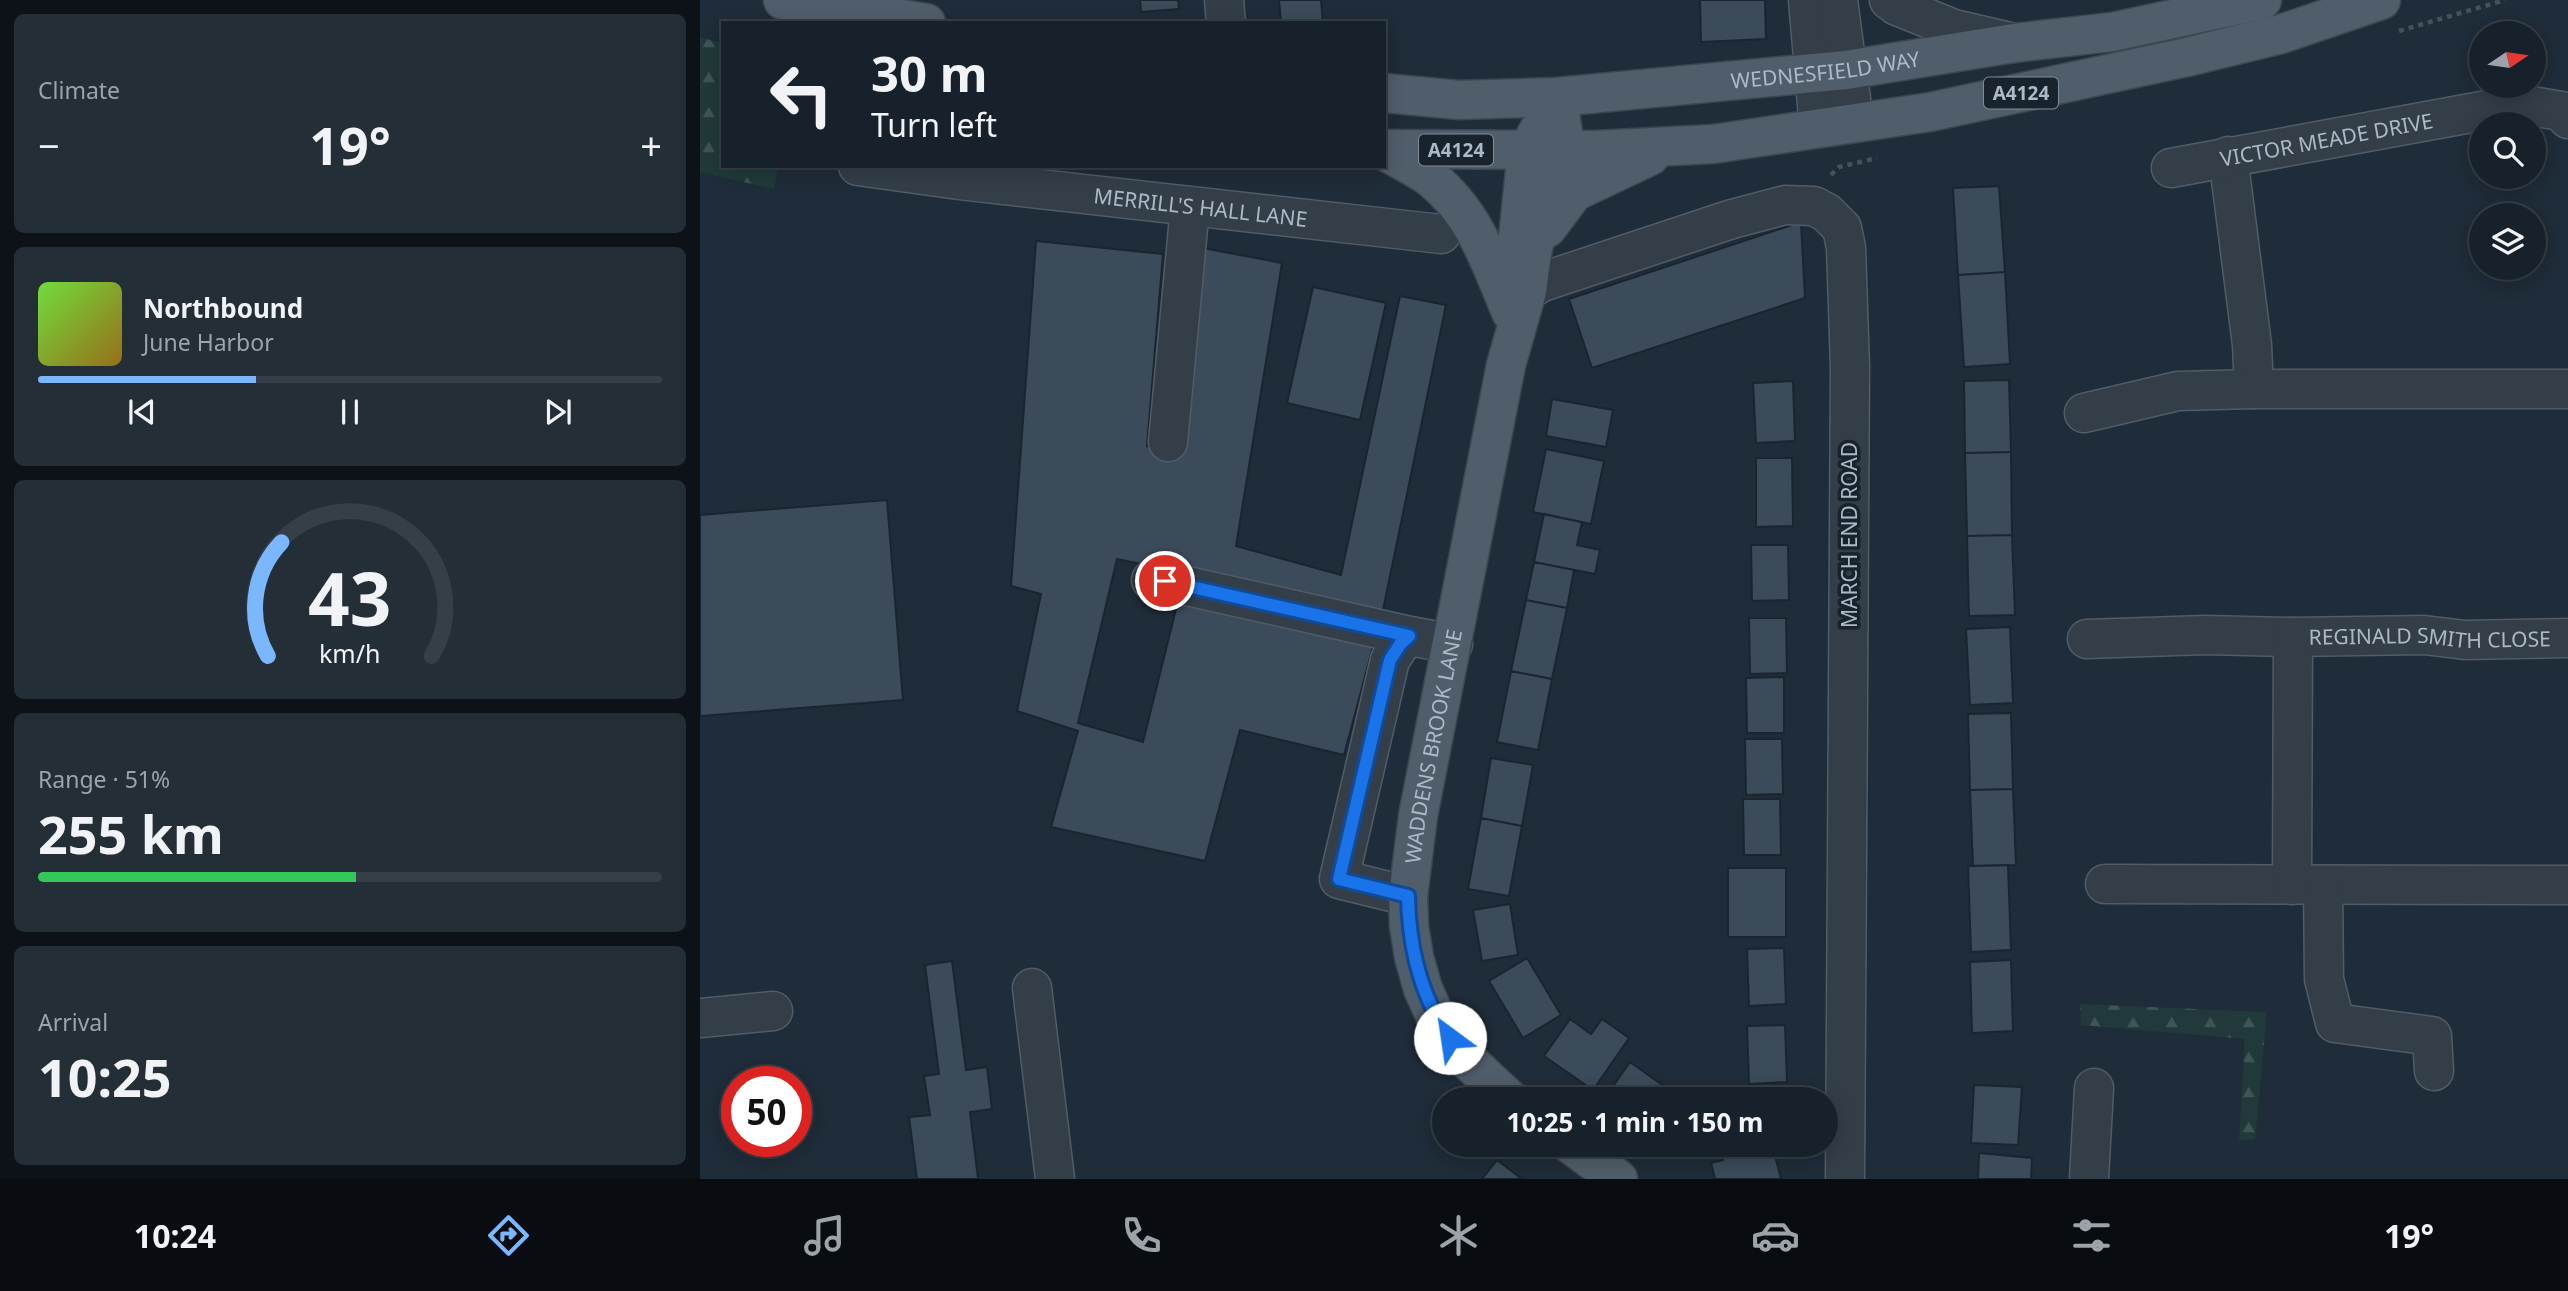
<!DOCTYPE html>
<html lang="en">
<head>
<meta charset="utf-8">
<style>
  body { margin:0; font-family:"Noto Sans",sans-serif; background:#242e37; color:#f1f3f6; height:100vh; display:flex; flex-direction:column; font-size:26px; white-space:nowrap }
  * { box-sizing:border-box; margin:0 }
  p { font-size:23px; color:#9ea3a9 }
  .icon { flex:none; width:38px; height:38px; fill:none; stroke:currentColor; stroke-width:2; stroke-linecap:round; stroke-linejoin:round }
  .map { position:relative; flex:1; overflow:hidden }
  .details { display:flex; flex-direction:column; gap:14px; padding:14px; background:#0d1218; width:700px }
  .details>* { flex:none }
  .banner { position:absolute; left:21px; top:21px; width:665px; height:147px; border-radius:0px; box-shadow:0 4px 18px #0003,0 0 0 2px #363e47; background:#17212b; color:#f1f3f6; overflow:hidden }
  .needle { width:46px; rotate:77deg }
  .buttons { position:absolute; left:1769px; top:21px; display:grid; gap:14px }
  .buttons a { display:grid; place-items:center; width:77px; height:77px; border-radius:50%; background:#17212b; box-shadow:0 4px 18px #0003,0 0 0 2px #363e47; font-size:35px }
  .speed { position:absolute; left:21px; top:1066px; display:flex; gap:14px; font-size:35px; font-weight:700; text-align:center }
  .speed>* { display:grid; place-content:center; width:91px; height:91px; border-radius:50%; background:#17212b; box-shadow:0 4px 18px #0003,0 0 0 2px #363e47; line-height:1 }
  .speed .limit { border:10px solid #d22; background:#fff; color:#111 }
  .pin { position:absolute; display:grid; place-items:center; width:60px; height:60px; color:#fff; margin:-30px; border:4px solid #fff; border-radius:50%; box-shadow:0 2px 7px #0007 }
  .me { position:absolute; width:77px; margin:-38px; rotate:329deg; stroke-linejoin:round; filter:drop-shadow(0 0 5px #0008) }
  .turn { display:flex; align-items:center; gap:24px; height:147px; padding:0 35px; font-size:32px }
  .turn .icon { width:91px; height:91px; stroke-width:2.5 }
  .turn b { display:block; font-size:49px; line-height:60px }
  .big { font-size:52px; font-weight:700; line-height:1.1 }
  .details .widget { flex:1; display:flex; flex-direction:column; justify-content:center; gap:10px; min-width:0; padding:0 24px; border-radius:10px; background:#242e37 }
  .details .dial { align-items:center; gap:0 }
  .dial svg { height:182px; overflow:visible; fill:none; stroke:#363e47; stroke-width:7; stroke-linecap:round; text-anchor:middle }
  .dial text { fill:#f1f3f6; stroke:none }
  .song { display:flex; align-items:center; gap:21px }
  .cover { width:84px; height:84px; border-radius:10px; background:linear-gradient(135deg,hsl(100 70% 55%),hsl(40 70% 35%)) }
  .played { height:7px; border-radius:4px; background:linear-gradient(90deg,#7ab7fe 35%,#363e47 35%) }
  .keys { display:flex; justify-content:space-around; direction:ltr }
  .heat { display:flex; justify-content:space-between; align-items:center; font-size:38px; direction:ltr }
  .charge { height:10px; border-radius:5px; background:linear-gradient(90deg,#34c759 51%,#363e47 0) }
  .trip { position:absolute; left:732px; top:1087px; width:406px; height:70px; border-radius:35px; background:#17212b; box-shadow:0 4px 18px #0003,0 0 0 2px #363e47; font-weight:700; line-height:70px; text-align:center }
  .dock { display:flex; height:112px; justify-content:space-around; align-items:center; background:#090d11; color:#9ea3a9 }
  .dock .icon { width:49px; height:49px }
  .dock .on { color:#7ab7fe }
  .dock b { font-size:32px; color:#f1f3f6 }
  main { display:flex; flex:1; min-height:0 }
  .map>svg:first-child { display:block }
  .forest { fill:url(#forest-firs) }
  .building { fill:#3b4b59; stroke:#1a2530; stroke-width:2 }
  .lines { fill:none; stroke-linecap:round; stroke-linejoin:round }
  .minor-casing { stroke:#505c67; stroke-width:41 }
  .major-casing { stroke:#3c4753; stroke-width:41 }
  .path { stroke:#3f5658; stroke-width:4.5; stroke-dasharray:5 5; stroke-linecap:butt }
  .minor { stroke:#333e49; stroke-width:38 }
  .major { stroke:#505d6a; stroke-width:38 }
  .route-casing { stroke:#114b97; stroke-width:18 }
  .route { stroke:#1a73e8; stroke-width:12 }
  .labels { text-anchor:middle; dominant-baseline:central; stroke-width:7; stroke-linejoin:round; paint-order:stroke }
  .shield { fill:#18232e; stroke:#808c98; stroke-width:2 }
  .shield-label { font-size:19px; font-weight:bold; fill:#adb9c6 }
  .street-label { font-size:21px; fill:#adb9c6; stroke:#18232e }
</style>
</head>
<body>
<main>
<section class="details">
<div class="widget"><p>Climate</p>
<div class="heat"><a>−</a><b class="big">19°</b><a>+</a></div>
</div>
<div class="widget">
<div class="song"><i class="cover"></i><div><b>Northbound</b><p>June Harbor</p></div></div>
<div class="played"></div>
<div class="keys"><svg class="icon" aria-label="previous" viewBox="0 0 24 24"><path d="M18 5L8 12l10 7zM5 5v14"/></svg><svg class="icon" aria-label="pause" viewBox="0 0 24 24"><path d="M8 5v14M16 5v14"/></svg><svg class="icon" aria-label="next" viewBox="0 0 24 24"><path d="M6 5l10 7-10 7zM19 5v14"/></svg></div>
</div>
<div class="widget dial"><svg viewBox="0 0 100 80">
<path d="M14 69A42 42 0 1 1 86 69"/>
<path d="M14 69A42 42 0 0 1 20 19" stroke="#7ab7fe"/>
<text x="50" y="56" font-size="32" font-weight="700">43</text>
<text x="50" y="72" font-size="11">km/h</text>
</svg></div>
<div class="widget"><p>Range · 51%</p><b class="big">255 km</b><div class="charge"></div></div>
<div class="widget"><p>Arrival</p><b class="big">10:25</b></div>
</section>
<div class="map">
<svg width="1868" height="1179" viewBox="0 0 1868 1179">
  <defs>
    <pattern id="forest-firs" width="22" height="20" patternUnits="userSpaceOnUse" patternTransform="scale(1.75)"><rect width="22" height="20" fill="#21393a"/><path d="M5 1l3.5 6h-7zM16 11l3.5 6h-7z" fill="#3f5455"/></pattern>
  </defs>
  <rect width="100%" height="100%" fill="#1f2c39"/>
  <path class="forest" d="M0,37L23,44V166H78L74,189L0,172Z
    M1380,1004L1567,1012L1555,1139L1539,1141L1545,1039L1381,1025Z"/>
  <path class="building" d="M440,0H478L479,9L441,12Z
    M579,0H621L623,23H581Z
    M1000,0H1065L1066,39L1001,42Z
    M1299,186L1305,272L1258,275L1253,188Z
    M1101,222L1105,298L892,368L869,299Z
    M336,241L463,254L447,446L479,457L503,248L582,263L536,546L641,575L700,296L746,305L682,615L417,559L378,723L443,742L480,593L674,643L644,755L540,730L505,861L351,827L378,731L317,711L341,594L311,586Z
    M1305,272L1310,364L1264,367L1258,275Z
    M613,287L686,303L660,420L587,403Z
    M1309,380L1311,452L1265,453L1264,381Z
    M1093,381L1095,441L1056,443L1053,383Z
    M852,399L913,410L906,447L846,436Z
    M846,449L904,461L891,524L833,512Z
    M1311,452L1312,535L1267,536L1265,453Z
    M1056,458H1092L1093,526L1056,527Z
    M187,500L203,700L0,716V515Z
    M844,514L882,522L877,545L900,550L895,574L834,562Z
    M1312,535L1315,615L1269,616L1267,536Z
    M1051,545H1088L1089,600L1052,601Z
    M834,562L874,570L867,608L826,600Z
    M826,600L867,608L852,679L811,671Z
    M1049,618H1086L1087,673L1050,674Z
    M1310,627L1313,703L1270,705L1266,629Z
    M811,671L852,679L838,750L797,742Z
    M1084,677V733H1047L1046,678Z
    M1311,713L1313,789L1270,790L1268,714Z
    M1045,739H1082L1083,794L1046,795Z
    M791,758L833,765L822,826L781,818Z
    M1313,789L1316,865L1273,866L1270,790Z
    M1043,799H1080L1081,855H1044Z
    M781,818L822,826L809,896L768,889Z
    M1308,865L1311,950L1271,952L1268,866Z
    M1028,868H1086V937H1028Z
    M810,904L818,955L782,961L773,910Z
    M1084,948L1086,1004L1049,1006L1047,949Z
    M827,958L861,1015L823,1038L789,981Z
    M1311,960L1313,1031L1272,1033L1270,962Z
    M252,961L266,1070L287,1067L292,1109L270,1112L278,1179H217L209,1117L230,1115L224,1076L239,1074L225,965Z
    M870,1019L891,1034L902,1019L929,1038L893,1090L844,1056Z
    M1085,1025L1087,1082L1049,1084L1047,1026Z
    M930,1062L982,1099H912L907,1095Z
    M1274,1085L1322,1087L1318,1145L1271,1143Z
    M1025,1144H1044L1045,1151L1072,1144L1081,1179H1015L1011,1163L1023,1160L1019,1146Z
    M1279,1153L1332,1158L1331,1179H1278Z
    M797,1160L822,1179H782Z"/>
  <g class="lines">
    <defs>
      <g id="minor">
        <path d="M524,0L526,23"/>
        <path d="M1108,0L1119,128"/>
        <path d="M1138,0L1154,122"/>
        <path d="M1189,0L1197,6L1254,29L1314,43"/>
        <path d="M1528,156L1552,345L1554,389"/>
        <path id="s1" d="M158,166L259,180L741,234"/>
        <path id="s2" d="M1471,168L1820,104L1861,111L1868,119"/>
        <path d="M827,291L842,282L1032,219L1085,205L1114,206L1127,213L1142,228L1146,248L1150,367L1145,1179"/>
        <path d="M1384,413L1478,391L1554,389H1868"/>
        <path d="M468,442L490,207"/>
        <path d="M451,580L465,581L710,636"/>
        <path id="s3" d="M1387,639L1505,635L1593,637L1724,635L1765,640L1868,638"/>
        <path d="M1405,884L1868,885"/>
        <path d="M1592,885L1593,637"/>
        <path d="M1623,885L1624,979L1635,1023L1732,1036L1734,1071"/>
        <path d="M708,896L639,879L690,660L701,643L710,636L753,644"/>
        <path d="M332,988L355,1179"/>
        <path d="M0,1018L73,1011"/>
        <path d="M1389,1179L1394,1088"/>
      </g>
      <g id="major">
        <path d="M83,0L226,23"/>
        <path id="s4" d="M684,93L759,100L857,97L1146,70L1314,43L1412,32L1562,0"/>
        <path d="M684,149L895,150L1013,144L1230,112L1487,57L1581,34L1681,0"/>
        <path d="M685,151C700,160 718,168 732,179C775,214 790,262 811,312"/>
        <path d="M847,228L874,192L950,156"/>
        <path d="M817,248L827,151L839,130"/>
        <path id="s5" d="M809,1099L762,1055L738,1022L723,989L714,957L709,926L708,896L718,816L806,365L827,291L833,247L866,150L857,97"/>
        <path d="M870,1144L918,1179"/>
      </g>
    </defs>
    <use href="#minor" class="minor-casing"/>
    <use href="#major" class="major-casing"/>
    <path class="path" d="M1699,31L1805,0
      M1131,175L1139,167L1177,158"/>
    <use href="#minor" class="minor"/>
    <use href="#major" class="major"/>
  </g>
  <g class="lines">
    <defs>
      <path id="route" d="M465,581L709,636L701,643L690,660L639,879L708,896C709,948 720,996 750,1038"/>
    </defs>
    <use href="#route" class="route-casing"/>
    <use href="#route" class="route"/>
  </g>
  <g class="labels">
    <g class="shield">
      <rect x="1284" y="77.5" width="74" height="31" rx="5"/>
      <rect x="719" y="134.5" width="74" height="31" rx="5"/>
    </g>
    <g class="shield-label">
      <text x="1321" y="93">A4124</text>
      <text x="756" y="150">A4124</text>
    </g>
    <g class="street-label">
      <text stroke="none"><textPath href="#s4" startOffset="443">WEDNESFIELD WAY</textPath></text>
      <text stroke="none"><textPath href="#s2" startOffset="158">VICTOR MEADE DRIVE</textPath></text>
      <text stroke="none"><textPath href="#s1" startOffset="345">MERRILL'S HALL LANE</textPath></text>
      <text transform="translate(1149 535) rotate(-90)">MARCH END ROAD</text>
      <text stroke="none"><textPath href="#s3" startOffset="343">REGINALD SMITH CLOSE</textPath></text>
      <text stroke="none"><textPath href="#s5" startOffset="388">WADDENS BROOK LANE</textPath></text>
    </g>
  </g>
</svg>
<div class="buttons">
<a><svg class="needle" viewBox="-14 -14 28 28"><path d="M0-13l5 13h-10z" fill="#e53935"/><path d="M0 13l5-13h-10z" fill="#9ea3a9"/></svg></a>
<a><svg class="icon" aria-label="search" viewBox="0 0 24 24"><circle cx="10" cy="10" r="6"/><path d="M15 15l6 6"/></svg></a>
<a><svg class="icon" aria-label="layers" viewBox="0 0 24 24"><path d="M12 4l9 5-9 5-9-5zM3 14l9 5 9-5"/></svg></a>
</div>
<div class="speed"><div class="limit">50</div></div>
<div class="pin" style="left:465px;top:581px;background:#d93025"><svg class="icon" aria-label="arrive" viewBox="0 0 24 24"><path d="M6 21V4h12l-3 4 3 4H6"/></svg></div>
<svg class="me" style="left:750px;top:1038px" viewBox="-20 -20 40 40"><circle r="19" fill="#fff"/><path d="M0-13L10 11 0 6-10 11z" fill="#1a73e8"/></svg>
<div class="trip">10:25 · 1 min · 150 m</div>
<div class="banner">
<div class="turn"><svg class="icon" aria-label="left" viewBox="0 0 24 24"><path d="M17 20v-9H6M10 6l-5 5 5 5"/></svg><div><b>30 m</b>Turn left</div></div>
</div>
</div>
</main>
<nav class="dock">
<b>10:24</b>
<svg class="icon on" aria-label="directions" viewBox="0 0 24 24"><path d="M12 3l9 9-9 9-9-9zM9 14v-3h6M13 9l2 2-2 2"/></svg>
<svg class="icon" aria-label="music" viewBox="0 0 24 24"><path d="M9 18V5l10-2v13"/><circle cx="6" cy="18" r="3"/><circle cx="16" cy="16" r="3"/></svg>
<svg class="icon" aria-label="phone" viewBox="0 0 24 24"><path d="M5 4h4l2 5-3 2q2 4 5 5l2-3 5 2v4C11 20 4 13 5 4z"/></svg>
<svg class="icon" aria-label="climate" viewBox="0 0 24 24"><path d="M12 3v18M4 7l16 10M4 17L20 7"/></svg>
<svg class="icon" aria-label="car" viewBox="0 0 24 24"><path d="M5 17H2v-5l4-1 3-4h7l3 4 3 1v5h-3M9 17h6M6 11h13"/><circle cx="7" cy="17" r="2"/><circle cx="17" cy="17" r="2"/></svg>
<svg class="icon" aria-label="filters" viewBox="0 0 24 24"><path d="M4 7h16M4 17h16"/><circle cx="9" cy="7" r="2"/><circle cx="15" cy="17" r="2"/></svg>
<b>19°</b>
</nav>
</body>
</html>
